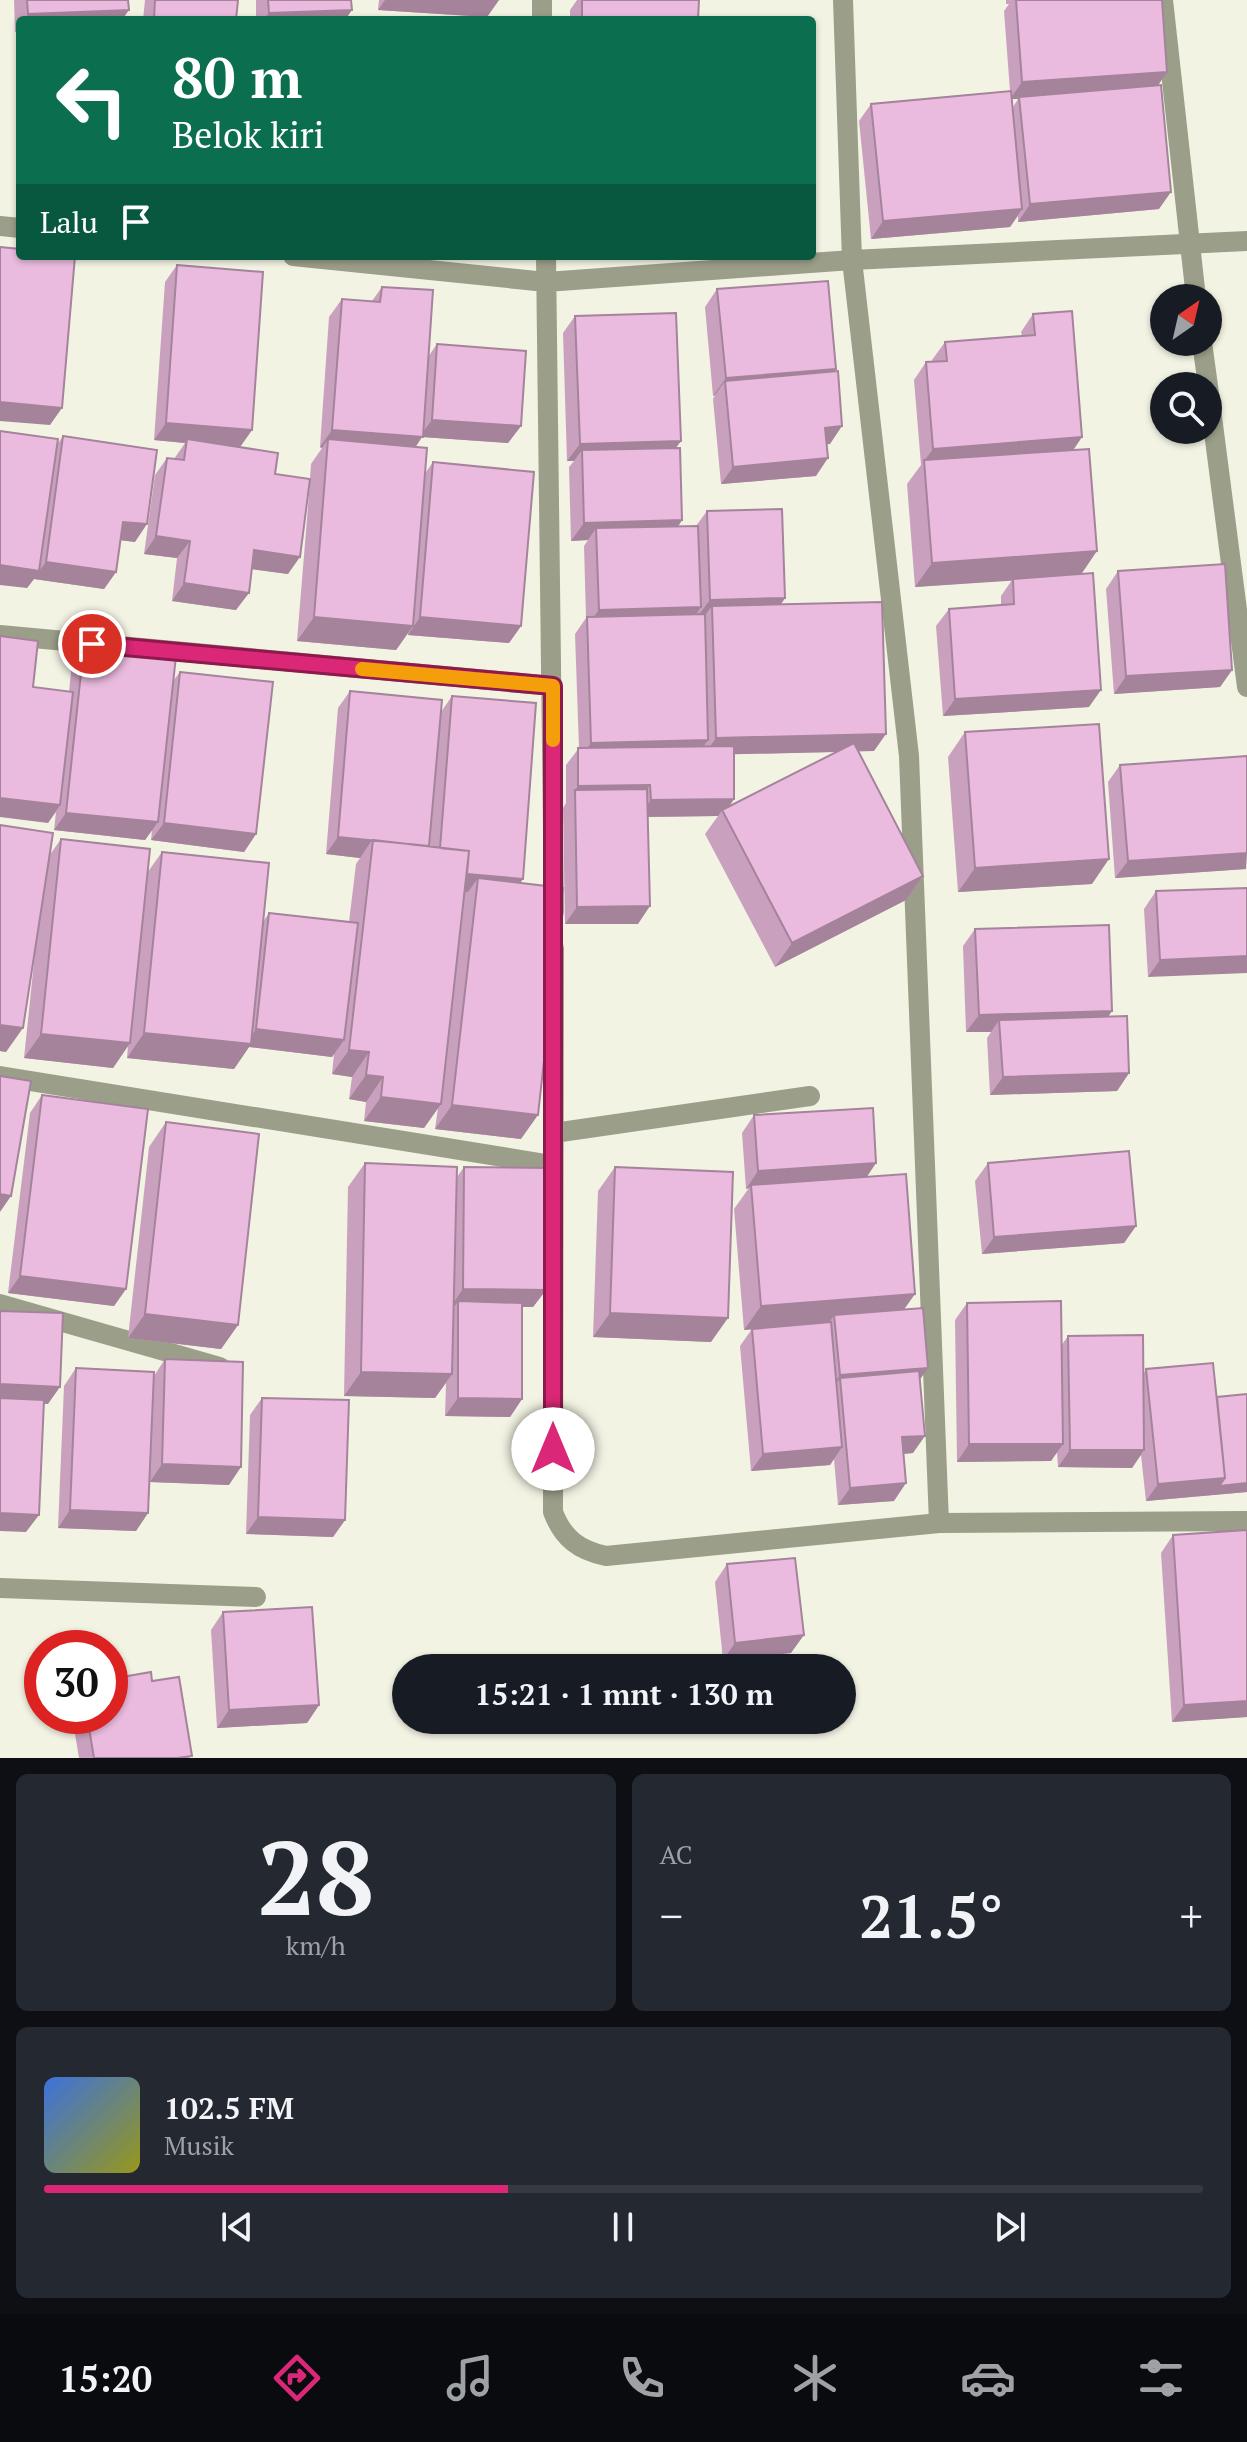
<!DOCTYPE html>
<html lang="id">
<head>
<meta charset="utf-8">
<style>
  body { margin:0; font-family:"PT Serif",serif; background:#242831; color:#f1f3f6; height:100vh; display:flex; flex-direction:column; font-size:30px; white-space:nowrap }
  * { box-sizing:border-box; margin:0 }
  p { font-size:26px; color:#9ea1a6 }
  .icon { flex:none; width:44px; height:44px; fill:none; stroke:currentColor; stroke-width:2; stroke-linecap:round; stroke-linejoin:round }
  .map { position:relative; height:1758px; overflow:hidden }
  .details { display:flex; flex-direction:column; gap:16px; padding:16px; background:#0d0f14; flex:1 }
  .details>* { flex:none }
  .top-card { position:absolute; left:16px; top:16px; width:800px; height:244px; border-radius:8px; box-shadow:0 2px 6px #0004; background:#0b6e4f; color:#fff; overflow:hidden }
  .needle { width:52px; rotate:34deg }
  .buttons { position:absolute; left:1150px; top:284px; display:grid; gap:16px }
  .buttons a { display:grid; place-items:center; width:72px; height:72px; border-radius:50%; background:#171b24; box-shadow:0 2px 6px #0004; font-size:40px }
  .speed { position:absolute; left:24px; top:1630px; display:flex; gap:16px; font-size:40px; font-weight:700; text-align:center }
  .speed>* { display:grid; place-content:center; width:104px; height:104px; border-radius:50%; background:#171b24; box-shadow:0 2px 6px #0004; line-height:1 }
  .speed .limit { border:12px solid #d22; background:#fff; color:#111 }
  .pin { position:absolute; display:grid; place-items:center; width:68px; height:68px; color:#fff; margin:-34px; border:4px solid #fff; border-radius:50%; box-shadow:0 2px 8px #0007 }
  .me { position:absolute; width:88px; margin:-44px; rotate:0deg; stroke-linejoin:round; filter:drop-shadow(0 0 6px #0008) }
  .turn { display:flex; align-items:center; gap:28px; height:168px; padding:0 24px; font-size:36px }
  .turn .icon { width:104px; height:104px; stroke-width:2.5 }
  .turn b { display:block; font-size:56px; line-height:68px }
  .then { display:flex; align-items:center; height:76px; padding:0 24px; background:#0003; gap:16px; font-size:30px }
  .big { font-size:60px; font-weight:600; line-height:1.1 }
  .details .tile { flex:1; display:flex; flex-direction:column; justify-content:center; gap:12px; min-width:0; padding:0 28px; border-radius:12px; background:#242831 }
  .details .dial { align-items:center; gap:0 }
  .dial b { font-size:104px; line-height:1 }
  .song { display:flex; align-items:center; gap:24px }
  .cover { width:96px; height:96px; border-radius:12px; background:linear-gradient(135deg,hsl(220 70% 55%),hsl(60 70% 35%)) }
  .played { height:8px; border-radius:4px; background:linear-gradient(90deg,#db2777 40%,#363941 40%) }
  .keys { display:flex; justify-content:space-around; direction:ltr }
  .heat { display:flex; justify-content:space-between; align-items:center; font-size:44px; direction:ltr }
  .details .tiles { flex:1; display:grid; gap:16px; grid-template-columns:1fr 1fr }
  .tile:last-child { grid-column:span 2 }
  .trip { position:absolute; left:392px; top:1654px; width:464px; height:80px; border-radius:40px; background:#171b24; box-shadow:0 2px 6px #0004; font-weight:600; line-height:80px; text-align:center }
  .tab-bar { display:flex; height:128px; justify-content:space-around; align-items:center; background:#090b0e; color:#9ea1a6 }
  .tab-bar .icon { width:56px; height:56px }
  .tab-bar .on { color:#db2777 }
  .tab-bar b { font-size:36px; color:#f1f3f6 }
  .map>svg:first-child { display:block }
  .lines { fill:none; stroke-linecap:round; stroke-linejoin:round }
  .service { stroke:#9b9e88; stroke-width:20 }
  .minor { stroke:#9b9e88; stroke-width:20 }
  .wall { fill:#c9a1bf; fill-rule:evenodd }
  .shaded-wall { fill:#a4839b }
  .building { fill:#eabbde; stroke:#a4839b; stroke-width:2 }
  .route-casing { stroke:#8e194d; stroke-width:20 }
  .route { stroke:#db2777; stroke-width:14 }
  .slow { stroke:#f59e0b; stroke-width:14 }
</style>
</head>
<body>
<div class="map">
<svg width="1247" height="1758" viewBox="0 0 1247 1758">
  <rect width="100%" height="100%" fill="#f2f3e3"/>
  <g class="lines">
    <path class="service" d="M554,1133L810,1096"/>
    <path class="minor" d="M542,0V20
      M843,0L852,260L909,756L939,1523
      M1163,0L1196,298
      M0,226L20,228
      M293,256L546,282L852,260L1247,241
      M546,256L554,912
      M1202,342L1208,386
      M1208,386L1247,687
      M0,635L553,686
      M554,948L553,1512C563,1538 578,1550 606,1556L939,1523L1247,1521
      M0,1076L552,1165
      M0,1304L220,1367
      M0,1588L256,1597"/>
  </g>
  <path class="wall" d="M14,0H128L122,20H20V32H15Z
    M145,0H238L236,20H143Z
    M256,0H351L345,20H256Z
    M379,0H499L487,17L378,10Z
    M577,0H699L698,20H570V10Z
    M1006,0H1162L1158,85L1159,209L1018,222V216L1010,227L871,239L859,121L871,104L1010,91L1004,11L1009,4H1006ZM1012,99H1018L1013,107Z
    M177,265L252,430L240,447L275,474L310,479L311,464L322,448L320,447L329,317L342,299L372,301L382,287L428,357L437,344L521,426L508,443L422,437L415,447L426,472L433,462L521,626L509,643L408,635V633L396,650L297,641L310,482L288,574L252,569L236,610L172,601L177,558L144,554L155,475L167,458L174,459L185,443L154,440L165,282Z
    M717,289L836,369L834,372L830,444H827L816,476L721,484L713,399L715,395L713,396L705,307Z
    M1033,314L1074,450L1089,707L943,716L936,626L949,609L1001,605V596L1012,580L915,587L907,484L921,465L914,380L926,362H933L932,360L945,342L1022,336L1021,332Z
    M575,316L676,448L682,520L678,527L696,526L707,511L785,598L781,604L874,751H858L923,876L906,900L775,967L705,834L718,816L648,817L638,924H565L563,808L566,803V765L579,748L575,634L586,618L584,546L588,540L571,541L569,467L574,461H567L563,333ZM836,752L729,807L734,799V754Z
    M63,436L135,542L120,540L116,572L104,589L34,579L27,588L57,445Z
    M1118,571L1232,670L1220,687L1114,694L1106,589Z
    M84,645L173,681L180,672L256,834L244,852L151,840L152,830L145,840L54,830L56,812L48,823L33,687L69,692L72,662Z
    M350,691L441,712L452,696L523,879L520,883L521,1139L435,1129L438,1108L424,1128L364,1121L366,1102L349,1099L352,1077L332,1074L334,1054L332,1057L249,1047L234,1069L127,1058L128,1046L113,1068L24,1058L36,943L6,1052L0,1051V825L49,856L61,839L147,873L162,852L263,922L269,913L349,922L356,864L360,858L326,854L338,708ZM435,776L429,846H428Z
    M965,732L1092,884L958,892L948,757Z
    M1120,765L1246,869L1115,878L1108,782Z
    M1247,888L1148,977L1144,909L1156,891Z
    M975,929L1108,1017L1129,1073L1117,1091L990,1095L987,1038L991,1032H966L963,946Z
    M42,1095L126,1289L114,1306L8,1293L30,1113Z
    M754,1115L876,1163L867,1176L904,1310L928,1368L920,1379L913,1453L903,1454L894,1501L838,1505L834,1459L830,1465L751,1471L740,1346L752,1329L744,1330L734,1209L749,1188L746,1189L742,1133Z
    M166,1122L238,1325L221,1349L128,1338L149,1147Z
    M365,1163L457,1177L464,1167L546,1290L533,1307H522V1399L510,1417L445,1416L446,1383L435,1398L344,1396L348,1187Z
    M988,1163L1136,1226L1124,1243L982,1254L975,1181Z
    M615,1167L711,1342L593,1337L598,1191Z
    M967,1303L1061,1346L1068,1336L1144,1373L1146,1369L1217,1397L1247,1492L1146,1501L1141,1455L1132,1468L1058,1467L1057,1452L1051,1461L957,1462L955,1320Z
    M165,1359L229,1485L150,1482L148,1513L136,1531L58,1528L64,1386L76,1368L154,1376Z
    M262,1398L345,1520L333,1537L246,1534L250,1415Z
    M1247,1530V1717L1172,1722L1161,1553L1173,1535Z
    M727,1564L791,1653L723,1660L715,1582Z
    M223,1612L319,1705L307,1723L217,1728L211,1630Z
    M72,1716H110L190,1758H79Z"/>
  <path class="shaded-wall" d="M385,0H499L487,17L378,10Z
    M129,10L122,20H24L28,14Z
    M352,10L345,20H264L269,13Z
    M1167,72L1155,90L1019,97L1018,99H1010L1022,82Z
    M1171,192L1159,209L1018,222L1030,204Z
    M1022,209L1010,227L871,239L883,221Z
    M836,369L824,386L725,381L715,395L713,396L726,378Z
    M0,402L62,408L50,425L0,421Z
    M432,420L521,426L508,443L422,437L411,454L328,439L322,448L320,447L332,430L420,436Z
    M166,423L252,430L240,447L187,439L185,443L154,440Z
    M842,426L830,444L813,446L825,428Z
    M1082,437L1070,455L924,461L933,449Z
    M681,441L668,459L582,450L574,461H567L580,444Z
    M828,458L816,476L721,484L733,467Z
    M682,520L670,538L596,528L588,540L571,541L584,523Z
    M123,522L147,524L135,542L111,539Z
    M156,536L190,541L177,558L144,554Z
    M254,550L300,557L288,574L242,568Z
    M1097,551L1080,576L915,587L932,563Z
    M46,562L116,572L104,589L34,579L27,588L0,585V565L39,571Z
    M184,583L249,593L236,610L172,601Z
    M785,598L773,616L712,606L704,617H697L710,600Z
    M701,607L689,625L586,627L599,610Z
    M314,617L413,626L396,650L297,641Z
    M420,617L521,626L509,643L408,635Z
    M1232,670L1220,687L1114,694L1126,676Z
    M1101,690L1089,707L943,716L955,699Z
    M886,734L874,751L704,755L716,738Z
    M708,740L696,757L579,760L591,743Z
    M650,785L638,802L575,790L566,803L578,786Z
    M0,798L60,805L48,823L0,817Z
    M734,799L724,814L722,810L718,816L639,817L651,800Z
    M66,813L158,822L145,840L54,830Z
    M164,823L256,834L244,852L151,840Z
    M338,837L372,840L360,858L326,854Z
    M1247,853L1246,869L1115,878L1128,861Z
    M1109,859L1092,884L958,892L975,868Z
    M466,874L523,879L510,896L478,878L468,892L454,891Z
    M923,876L906,900L775,967L792,943Z
    M650,906L638,924H565L577,907Z
    M1247,956V973L1148,977L1160,960Z
    M1112,1011L1100,1029L999,1020L991,1032H966L979,1015Z
    M0,1025L23,1028L6,1052L0,1051Z
    M256,1029L344,1040L332,1057L249,1047L234,1069L127,1058L144,1033L246,1044Z
    M41,1034L130,1043L113,1068L24,1058Z
    M349,1050L369,1052L352,1077L332,1074Z
    M1129,1073L1117,1091L990,1095L1003,1077Z
    M366,1075L383,1077L366,1102L349,1099Z
    M381,1097L441,1104L424,1128L364,1121Z
    M452,1105L538,1115L521,1139L435,1129Z
    M876,1163L864,1181L751,1185L749,1188L746,1189L758,1171Z
    M0,1194L11,1196L0,1212Z
    M1136,1226L1124,1243L982,1254L994,1237Z
    M20,1276L126,1289L114,1306L8,1293Z
    M463,1289L546,1290L533,1307L458,1306V1301L455,1306H451Z
    M915,1294L898,1318L834,1315L829,1323L744,1330L761,1306Z
    M610,1313L728,1318L711,1342L593,1337Z
    M145,1314L238,1325L221,1349L128,1338Z
    M928,1368L916,1385L840,1378L830,1392H828L840,1375Z
    M361,1372L452,1374L435,1398L344,1396Z
    M0,1384L60,1387L48,1404L0,1402Z
    M458,1398L522,1399L510,1417L445,1416Z
    M925,1436L913,1453L889,1455L902,1437Z
    M969,1444H1063L1051,1461L957,1462Z
    M842,1447L830,1465L751,1471L763,1454Z
    M1070,1450H1144L1132,1468L1058,1467Z
    M162,1464L241,1467L229,1485L150,1482Z
    M1225,1478L1247,1483V1492L1146,1501L1158,1484Z
    M906,1483L894,1501L838,1505L850,1488Z
    M70,1510L148,1513L136,1531L58,1528Z
    M0,1513L39,1515L26,1532L0,1531Z
    M258,1517L345,1520L333,1537L246,1534Z
    M804,1635L791,1653L723,1660L735,1643Z
    M1247,1701V1717L1172,1722L1184,1705Z
    M319,1705L307,1723L217,1728L229,1710Z"/>
  <path class="building" d="M27,0H128L129,10L28,14Z
    M155,0H238L236,20H154Z
    M268,0H351L352,10L269,13Z
    M582,0H699L698,20H582Z
    M1016,0H1162L1167,72L1022,82Z
    M1161,85L1171,192L1030,204L1019,97Z
    M1011,91L1022,209L883,221L871,104Z
    M0,247L20,249V256H75L62,408L0,402Z
    M177,265L263,272L252,430L166,423Z
    M828,281L836,369L726,378L717,289Z
    M382,287L433,290L423,437L332,430L342,299L380,302Z
    M1072,311L1082,437L933,449L926,362L947,361L945,342L1035,335L1033,314Z
    M676,313L681,441L580,444L575,316Z
    M437,344L526,351L521,426L432,420Z
    M838,371L842,426L825,428L828,458L733,467L725,381Z
    M0,431L58,439L39,571L0,565Z
    M63,436L157,450L147,524L123,522L116,572L46,562Z
    M187,439L278,453L275,474L310,479L300,557L254,550L249,593L184,583L190,541L156,536L167,458L184,460Z
    M328,439L427,448L413,626L314,617Z
    M680,448L682,520L584,523L582,450Z
    M1089,449L1097,551L932,563L924,460Z
    M433,462L534,472L521,626L420,617Z
    M782,509L785,598L710,600L707,511Z
    M698,526L701,607L599,610L596,528Z
    M1225,564L1232,670L1126,676L1118,571Z
    M1093,573L1101,690L955,699L949,609L1014,604L1013,579Z
    M882,602L886,734L716,738L712,606Z
    M705,614L708,740L591,743L587,617Z
    M0,636L38,641L33,687L73,692L60,805L0,798Z
    M84,645L176,656L158,822L66,813Z
    M180,672L273,682L256,834L164,823Z
    M350,691L442,700L429,846L338,837Z
    M452,696L536,703L523,879L467,874L469,851L440,848Z
    M1099,724L1109,859L975,868L965,732Z
    M854,743L923,876L792,943L722,810Z
    M734,746V799L651,800L650,785L578,786V748Z
    M1247,756V853L1128,861L1120,765Z
    M647,789L650,906L577,907L575,790Z
    M0,825L53,833L23,1028L0,1025Z
    M61,839L150,849L130,1043L41,1034Z
    M373,840L469,851L441,1104L381,1097L383,1077L366,1075L369,1052L349,1050Z
    M162,852L269,863L251,1044L144,1033Z
    M478,878L563,888L538,1115L452,1105Z
    M1247,888V956L1160,960L1156,891Z
    M269,913L358,923L344,1040L256,1029Z
    M1109,925L1112,1011L979,1015L975,929Z
    M1127,1016L1129,1073L1003,1077L999,1020Z
    M0,1076L31,1081L11,1196L0,1194Z
    M42,1095L148,1109L126,1289L20,1276Z
    M873,1108L876,1163L758,1171L754,1115Z
    M166,1122L259,1134L238,1325L145,1314Z
    M1129,1151L1136,1226L994,1237L988,1163Z
    M365,1163L457,1167L452,1374L361,1372Z
    M464,1167L547,1168L546,1290L463,1289Z
    M615,1167L733,1172L728,1318L610,1313Z
    M906,1174L915,1294L761,1306L751,1185Z
    M458,1301L522,1303V1399L458,1398Z
    M1061,1301L1063,1444H969L967,1303Z
    M923,1308L928,1368L840,1375L834,1315Z
    M0,1311L63,1313L60,1387L0,1384Z
    M831,1322L842,1447L763,1454L752,1329Z
    M1143,1335L1144,1450H1070L1068,1336Z
    M165,1359L243,1362L241,1467L162,1464Z
    M1213,1363L1225,1478L1158,1484L1146,1369Z
    M76,1368L154,1372L148,1513L70,1510Z
    M919,1371L925,1436L902,1437L906,1483L850,1488L840,1378Z
    M1247,1394V1483L1219,1486L1225,1478L1217,1397Z
    M0,1398L44,1400L39,1515L0,1513Z
    M262,1398L349,1400L345,1520L258,1517Z
    M1247,1530V1701L1184,1705L1173,1535Z
    M795,1558L804,1635L735,1643L727,1564Z
    M312,1607L319,1705L229,1710L223,1612Z
    M151,1672L152,1681L179,1677L192,1756L177,1758H94L87,1716H110V1679Z"/>
  <g class="lines">
    <defs>
      <path id="route" d="M92,644L553,686V1449"/>
    </defs>
    <use href="#route" class="route-casing"/>
    <use href="#route" class="route"/>
    <path class="slow" d="M362,669L553,686V740"/>
  </g>
</svg>
<div class="buttons">
<a><svg class="needle" viewBox="-14 -14 28 28"><path d="M0-13l5 13h-10z" fill="#e53935"/><path d="M0 13l5-13h-10z" fill="#9ea1a6"/></svg></a>
<a><svg class="icon" aria-label="search" viewBox="0 0 24 24"><circle cx="10" cy="10" r="6"/><path d="M15 15l6 6"/></svg></a>
</div>
<div class="speed"><div class="limit">30</div></div>
<div class="pin" style="left:92px;top:644px;background:#d93025"><svg class="icon" aria-label="arrive" viewBox="0 0 24 24"><path d="M6 21V4h12l-3 4 3 4H6"/></svg></div>
<svg class="me" style="left:553px;top:1449px" viewBox="-20 -20 40 40"><circle r="19" fill="#fff"/><path d="M0-13L10 11 0 6-10 11z" fill="#db2777"/></svg>
<div class="trip">15:21 · 1 mnt · 130 m</div>
<div class="top-card">
<div class="turn"><svg class="icon" aria-label="left" viewBox="0 0 24 24"><path d="M17 20v-9H6M10 6l-5 5 5 5"/></svg><div><b>80 m</b>Belok kiri</div></div>
<div class="then">Lalu<svg class="icon" aria-label="arrive" viewBox="0 0 24 24"><path d="M6 21V4h12l-3 4 3 4H6"/></svg></div>
</div>
</div>
<section class="details">
<div class="tiles">
<div class="tile dial"><b>28</b><p>km/h</p></div>
<div class="tile"><p>AC</p>
<div class="heat"><a>−</a><b class="big">21.5°</b><a>+</a></div>
</div>
<div class="tile">
<div class="song"><i class="cover"></i><div><b>102.5 FM</b><p>Musik</p></div></div>
<div class="played"></div>
<div class="keys"><svg class="icon" aria-label="previous" viewBox="0 0 24 24"><path d="M18 5L8 12l10 7zM5 5v14"/></svg><svg class="icon" aria-label="pause" viewBox="0 0 24 24"><path d="M8 5v14M16 5v14"/></svg><svg class="icon" aria-label="next" viewBox="0 0 24 24"><path d="M6 5l10 7-10 7zM19 5v14"/></svg></div>
</div>
</div>
</section>
<nav class="tab-bar">
<b>15:20</b>
<svg class="icon on" aria-label="directions" viewBox="0 0 24 24"><path d="M12 3l9 9-9 9-9-9zM9 14v-3h6M13 9l2 2-2 2"/></svg>
<svg class="icon" aria-label="music" viewBox="0 0 24 24"><path d="M9 18V5l10-2v13"/><circle cx="6" cy="18" r="3"/><circle cx="16" cy="16" r="3"/></svg>
<svg class="icon" aria-label="phone" viewBox="0 0 24 24"><path d="M5 4h4l2 5-3 2q2 4 5 5l2-3 5 2v4C11 20 4 13 5 4z"/></svg>
<svg class="icon" aria-label="climate" viewBox="0 0 24 24"><path d="M12 3v18M4 7l16 10M4 17L20 7"/></svg>
<svg class="icon" aria-label="car" viewBox="0 0 24 24"><path d="M5 17H2v-5l4-1 3-4h7l3 4 3 1v5h-3M9 17h6M6 11h13"/><circle cx="7" cy="17" r="2"/><circle cx="17" cy="17" r="2"/></svg>
<svg class="icon" aria-label="filters" viewBox="0 0 24 24"><path d="M4 7h16M4 17h16"/><circle cx="9" cy="7" r="2"/><circle cx="15" cy="17" r="2"/></svg>
</nav>
</body>
</html>
